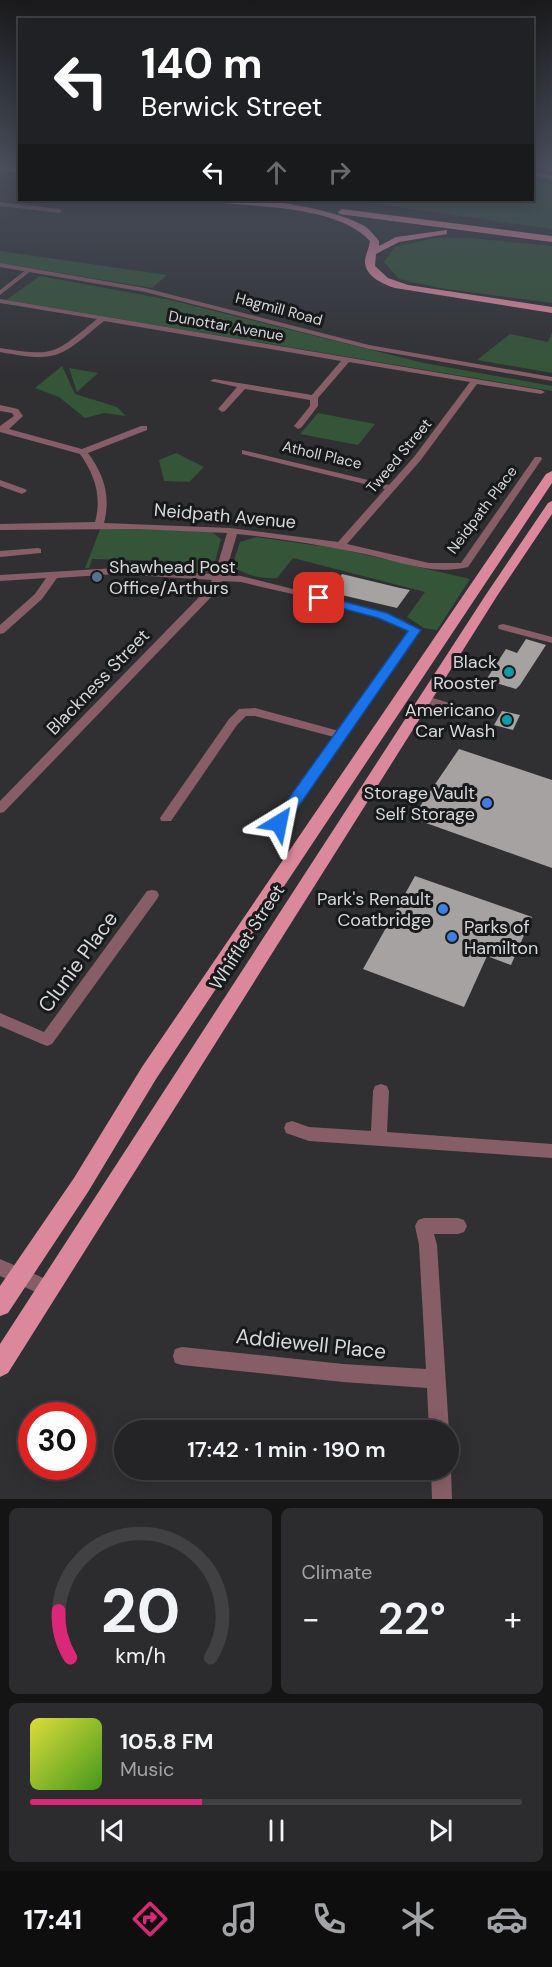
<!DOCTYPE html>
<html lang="en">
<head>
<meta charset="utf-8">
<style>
  body { margin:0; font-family:"DM Sans",sans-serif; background:#2c2c2e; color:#f1f3f6; height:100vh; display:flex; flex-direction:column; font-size:22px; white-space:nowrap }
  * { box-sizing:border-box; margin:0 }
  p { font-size:20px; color:#a3a4a7 }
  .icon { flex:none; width:33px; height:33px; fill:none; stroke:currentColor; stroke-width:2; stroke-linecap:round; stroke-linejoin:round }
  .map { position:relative; height:1499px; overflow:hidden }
  .drawer { display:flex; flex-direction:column; gap:9px; padding:9px; background:#141415; flex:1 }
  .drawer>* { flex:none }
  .top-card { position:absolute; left:18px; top:18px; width:516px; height:183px; border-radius:0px; box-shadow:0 3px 15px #0003,0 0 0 2px #414143; background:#202124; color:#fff; overflow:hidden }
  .speed { position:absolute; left:18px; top:1402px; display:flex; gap:12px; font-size:30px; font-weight:700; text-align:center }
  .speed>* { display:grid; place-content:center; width:78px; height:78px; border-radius:50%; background:#242426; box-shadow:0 3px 15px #0003,0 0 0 2px #414143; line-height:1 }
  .speed .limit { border:9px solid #d22; background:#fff; color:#111 }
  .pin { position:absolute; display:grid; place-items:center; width:51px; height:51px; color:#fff; margin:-26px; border-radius:12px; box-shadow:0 3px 9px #0006 }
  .me { position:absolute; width:66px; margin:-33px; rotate:35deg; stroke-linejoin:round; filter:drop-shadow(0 0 4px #0008) }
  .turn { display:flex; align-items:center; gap:21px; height:126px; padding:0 24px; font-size:27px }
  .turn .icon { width:78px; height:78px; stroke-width:2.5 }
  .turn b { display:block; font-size:42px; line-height:51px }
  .lanes { display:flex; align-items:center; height:57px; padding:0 24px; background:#0003; justify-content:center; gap:30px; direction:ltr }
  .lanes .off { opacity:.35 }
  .big { font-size:45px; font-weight:600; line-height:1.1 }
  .drawer .tile { flex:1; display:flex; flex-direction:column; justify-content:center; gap:9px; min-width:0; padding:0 21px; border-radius:9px; background:#2c2c2e }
  .drawer .dial { align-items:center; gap:0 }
  .dial svg { height:156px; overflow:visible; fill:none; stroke:#414143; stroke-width:7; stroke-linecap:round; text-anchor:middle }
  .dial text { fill:#f1f3f6; stroke:none }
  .song { display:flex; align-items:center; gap:18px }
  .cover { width:72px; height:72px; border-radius:9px; background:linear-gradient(135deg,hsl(60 70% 55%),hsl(100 70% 35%)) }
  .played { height:6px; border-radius:3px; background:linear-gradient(90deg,#db2777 35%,#414143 35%) }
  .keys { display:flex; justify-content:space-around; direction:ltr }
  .heat { display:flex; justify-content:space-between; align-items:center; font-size:33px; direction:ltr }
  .drawer .tiles { flex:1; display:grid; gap:9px; grid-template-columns:1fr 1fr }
  .tile:last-child { grid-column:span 2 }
  .trip { position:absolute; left:114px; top:1420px; width:345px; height:60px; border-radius:30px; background:#242426; box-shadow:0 3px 15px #0003,0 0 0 2px #414143; font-weight:600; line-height:60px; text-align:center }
  .tabs { display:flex; height:96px; justify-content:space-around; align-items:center; background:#0e0e0f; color:#a3a4a7 }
  .tabs .icon { width:42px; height:42px }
  .tabs .on { color:#db2777 }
  .tabs b { font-size:27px; color:#f1f3f6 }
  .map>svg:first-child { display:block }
  .green { fill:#345538 }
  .building { fill:#a6a2a1 }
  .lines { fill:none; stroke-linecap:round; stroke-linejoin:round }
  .minor { fill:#875e67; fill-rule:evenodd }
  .tertiary { fill:#875e67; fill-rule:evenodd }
  .secondary { fill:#b77685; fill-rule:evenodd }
  .primary { fill:#dc889c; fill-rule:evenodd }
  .trunk { fill:#ec90a6; fill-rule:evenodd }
  .route { fill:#1a73e8; stroke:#114b97; stroke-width:1.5 }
  .service-dot { fill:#5c6f8a; stroke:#18191a; stroke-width:2 }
  .culture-dot { fill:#0f9aa8; stroke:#18191a; stroke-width:2 }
  .shop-dot { fill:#3f7fe0; stroke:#18191a; stroke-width:2 }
  .labels { text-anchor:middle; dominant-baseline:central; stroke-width:6; stroke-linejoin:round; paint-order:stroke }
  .far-street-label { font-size:15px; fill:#d8d8d9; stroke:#18191a }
  .street-label { font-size:18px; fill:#d8d8d9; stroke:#18191a }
  .poi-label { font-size:18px; fill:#d8d8d9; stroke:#18191a; text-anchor:end }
  .near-street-label { font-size:21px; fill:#d8d8d9; stroke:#18191a }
</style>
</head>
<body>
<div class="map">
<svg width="552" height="1499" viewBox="0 0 552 1499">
  <rect width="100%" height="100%" fill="#303033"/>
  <path class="green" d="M533,180L552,185V229L349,200H532Z
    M434,238H470L552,246V303L440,288L399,279L384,262L395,247Z
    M0,251L167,275L152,288L0,263Z
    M40,276L170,300L424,363L552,386V391L6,300Z
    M552,333V373L477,360L510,334L548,342Z
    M62,366L75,394L117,407L126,416L104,413L85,418L59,397L35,388Z
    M69,368L98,373L77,392Z
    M318,413L375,424L358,445L300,434Z
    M176,453L204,467L189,482L164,481L159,460Z
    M101,527L212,532L221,539L212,573L187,572L175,561L92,559L89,568H85Z
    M256,537L341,549L470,579L437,630L424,628L407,617L425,592L293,558L277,578C261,579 245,575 232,566L240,542Z"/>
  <path class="building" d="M342,574L400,588L410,590L397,608L329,592Z
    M526,639L546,645L520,685L516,689L486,680L506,649L517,653Z
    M502,711L520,715L513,730L494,725Z
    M459,749L552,780V868L412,818Z
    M415,876L532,917L511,965L487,956L464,1007L363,969Z"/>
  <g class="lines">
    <path class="minor" d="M0,202L59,209L62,211L59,213L0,206Z
      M27,269L32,270L0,295V290Z
      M0,299L541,390L545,392L541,394L477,384L420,461L347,544L429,563H461L535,457H541L542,459L468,567C430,576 396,560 360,553C319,545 278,538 237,534L225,575L241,576L365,607L401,619L420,630L285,826H275L274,823L334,737L255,716H246L237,725L171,821H161L160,818L229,719L239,709L255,708L339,731L409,631C357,605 297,596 241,582L222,581L214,594L4,812L0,813V801L206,590L212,580L116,574L57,578L42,599L4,633L0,634V625L35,594L46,578L0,581V575L116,568L215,574L227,533L138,529L0,530V524L95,522C102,497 95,475 80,454L0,432V426L14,416L12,413L0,411V405L18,409L23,416L9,429L82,449L141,426H147V430L88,453C104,475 111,496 104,523L230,528L338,542L385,489L242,454V450L389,485L414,457L470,382L349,362L318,398V406L301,428L298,429L294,426L310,406V400L245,389L225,411L222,412L218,409L237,387L210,381L214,379L312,395L341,361L104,321C60,357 59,363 0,352V348C56,357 54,354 97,319L0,303Z
      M0,480L25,489L27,491L22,494L0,486Z
      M38,548L41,549V553L0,557V551Z
      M503,624L552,637V643L499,629L498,627L499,625Z
      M426,696L473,710L475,713L469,717L422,703L420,700L422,697Z
      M152,890L157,891L159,895L157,899L52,1044L47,1046L42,1044L0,1026V1013L44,1032L147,891Z
      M381,1084L387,1086L389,1091L387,1132L552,1144V1158L309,1141L286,1133L284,1128L286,1123L292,1121L309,1127L371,1131L373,1091L375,1086Z
      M424,1218H458L464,1220L467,1226L464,1232L458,1234H434L437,1245L449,1431H429L427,1388L343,1382L182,1365L175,1363L173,1356L175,1349L182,1347L343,1364L426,1369L419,1245L415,1226L418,1220Z
      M0,1259L55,1283L58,1289L55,1295L49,1298L0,1276Z
      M448,1464L451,1470L452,1499H432L431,1470H448Z"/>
    <path class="tertiary" d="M0,263L145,288L369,345L552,377V381L369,349L145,292L0,267Z"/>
    <path class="secondary" d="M532,171L552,176V180L532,175Z"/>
    <path class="primary" d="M552,471V483L156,1079L88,1192L8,1313L0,1316V1286L74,1178L142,1067L546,474Z
      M552,501V514L497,596L8,1373L0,1377V1344L485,596L548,503Z"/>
    <path class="trunk" d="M0,168L20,169V173L0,170Z
      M220,200C255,196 336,208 366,227C371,231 375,236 379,241V246L396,237L447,230V234L399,242L376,254L375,266L388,278L408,285L552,307V313L395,288C383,284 364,276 365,260C366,254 369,248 370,241C341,208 266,207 224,203Z
      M342,209L552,236V242L339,214L338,212Z"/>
  </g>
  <linearGradient id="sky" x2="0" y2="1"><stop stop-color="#1a1a1c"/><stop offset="0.44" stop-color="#484e5b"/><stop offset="1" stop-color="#484e5b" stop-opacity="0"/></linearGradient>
  <rect width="552" height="378" fill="url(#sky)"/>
  <path class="route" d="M319,595L387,613L421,630L285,826H274L272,823L274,819L408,631L378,618L315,601V596Z"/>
  <circle class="service-dot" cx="97" cy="577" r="6"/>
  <g class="culture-dot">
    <circle cx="509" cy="672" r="6"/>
    <circle cx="507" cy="720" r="6"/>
  </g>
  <g class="shop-dot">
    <circle cx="487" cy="803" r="6"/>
    <circle cx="443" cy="909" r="6"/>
    <circle cx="452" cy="937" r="6"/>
  </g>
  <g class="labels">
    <g class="far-street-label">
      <text transform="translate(279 309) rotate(15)">Hagmill Road</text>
      <text transform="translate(226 326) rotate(10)">Dunottar Avenue</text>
      <text transform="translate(322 455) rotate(13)">Atholl Place</text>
      <text transform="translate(399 456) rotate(-50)">Tweed Street</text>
      <text transform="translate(482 510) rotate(-53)">Neidpath Place</text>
    </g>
    <g class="street-label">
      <text transform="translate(225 516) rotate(5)">Neidpath Avenue</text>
      <text transform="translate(98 682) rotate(-46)">Blackness Street</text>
      <text transform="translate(247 937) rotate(-57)">Whifflet Street</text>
    </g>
    <g class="poi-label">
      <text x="109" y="567" text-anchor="start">Shawhead Post<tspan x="109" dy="21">Office/Arthurs</tspan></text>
      <text x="497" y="662">Black<tspan x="497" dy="21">Rooster</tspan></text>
      <text x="495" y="710">Americano<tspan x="495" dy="21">Car Wash</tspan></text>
      <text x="475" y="793">Storage Vault<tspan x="475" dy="21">Self Storage</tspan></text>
      <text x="431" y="899">Park's Renault<tspan x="431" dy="21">Coatbridge</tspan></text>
      <text x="464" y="927" text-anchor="start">Parks of<tspan x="464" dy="21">Hamilton</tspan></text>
    </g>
    <g class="near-street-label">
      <text transform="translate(78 962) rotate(-54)">Clunie Place</text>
      <text transform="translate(311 1344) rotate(6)">Addiewell Place</text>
    </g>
  </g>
</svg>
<div class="speed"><div class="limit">30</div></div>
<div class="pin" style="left:319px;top:598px;background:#d93025"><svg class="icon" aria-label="arrive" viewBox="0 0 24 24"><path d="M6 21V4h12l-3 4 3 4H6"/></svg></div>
<svg class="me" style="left:279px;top:823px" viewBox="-20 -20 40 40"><path d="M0-17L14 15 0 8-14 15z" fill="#1a73e8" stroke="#fff" stroke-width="4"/></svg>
<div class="trip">17:42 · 1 min · 190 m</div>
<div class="top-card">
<div class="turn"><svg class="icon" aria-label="left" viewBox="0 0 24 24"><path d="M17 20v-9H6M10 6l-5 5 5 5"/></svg><div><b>140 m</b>Berwick Street</div></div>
<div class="lanes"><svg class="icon" aria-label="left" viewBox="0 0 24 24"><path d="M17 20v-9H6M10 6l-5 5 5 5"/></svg><svg class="icon off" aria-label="ahead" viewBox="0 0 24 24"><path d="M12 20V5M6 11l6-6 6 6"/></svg><svg class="icon off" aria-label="right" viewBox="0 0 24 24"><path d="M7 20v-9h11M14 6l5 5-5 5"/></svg></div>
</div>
</div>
<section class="drawer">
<div class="tiles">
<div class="tile dial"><svg viewBox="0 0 100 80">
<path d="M14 69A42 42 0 1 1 86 69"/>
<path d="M14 69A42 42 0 0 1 8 45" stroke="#db2777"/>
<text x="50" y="56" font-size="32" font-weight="700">20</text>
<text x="50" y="72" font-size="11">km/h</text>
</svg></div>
<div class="tile"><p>Climate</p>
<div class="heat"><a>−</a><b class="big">22°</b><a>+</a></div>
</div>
<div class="tile">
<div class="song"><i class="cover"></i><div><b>105.8 FM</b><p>Music</p></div></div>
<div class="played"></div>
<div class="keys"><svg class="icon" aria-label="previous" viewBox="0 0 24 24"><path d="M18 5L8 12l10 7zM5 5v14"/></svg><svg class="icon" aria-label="pause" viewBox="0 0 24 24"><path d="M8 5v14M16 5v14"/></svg><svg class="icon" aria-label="next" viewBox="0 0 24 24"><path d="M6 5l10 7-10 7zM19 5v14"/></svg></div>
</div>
</div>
</section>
<nav class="tabs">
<b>17:41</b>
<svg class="icon on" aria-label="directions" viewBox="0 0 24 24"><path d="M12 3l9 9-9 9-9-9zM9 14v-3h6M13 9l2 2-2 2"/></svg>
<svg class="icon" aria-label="music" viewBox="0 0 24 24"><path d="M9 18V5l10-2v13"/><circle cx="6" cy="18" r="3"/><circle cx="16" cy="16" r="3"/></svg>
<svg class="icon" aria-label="phone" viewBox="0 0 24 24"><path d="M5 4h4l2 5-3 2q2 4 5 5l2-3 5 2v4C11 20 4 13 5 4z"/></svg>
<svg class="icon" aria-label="climate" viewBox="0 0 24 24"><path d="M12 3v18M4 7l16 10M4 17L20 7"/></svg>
<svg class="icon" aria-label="car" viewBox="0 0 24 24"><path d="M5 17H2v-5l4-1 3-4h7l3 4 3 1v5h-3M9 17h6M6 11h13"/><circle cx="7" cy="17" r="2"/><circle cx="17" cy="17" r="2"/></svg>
</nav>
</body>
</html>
